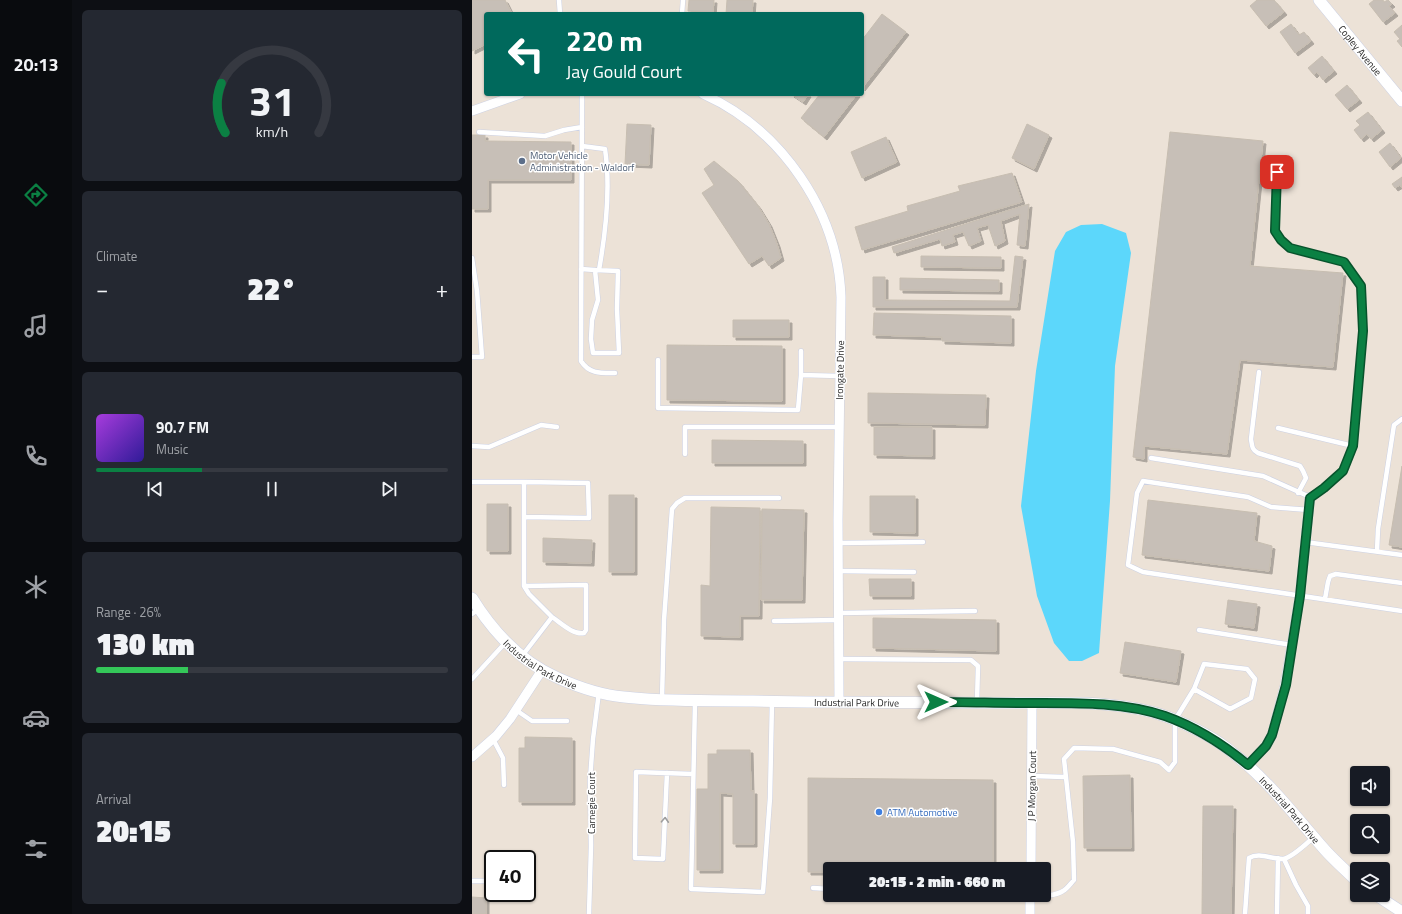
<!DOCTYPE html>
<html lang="en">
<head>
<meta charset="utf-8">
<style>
  body { margin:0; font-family:"Titillium Web",sans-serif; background:#242831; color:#f1f3f6; height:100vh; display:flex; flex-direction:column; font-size:15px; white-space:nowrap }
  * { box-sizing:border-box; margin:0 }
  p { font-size:13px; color:#9ea1a6 }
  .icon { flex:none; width:22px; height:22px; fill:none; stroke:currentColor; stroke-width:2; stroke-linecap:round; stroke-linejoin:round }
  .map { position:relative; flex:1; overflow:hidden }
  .panel { display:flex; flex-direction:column; gap:10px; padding:10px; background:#0d0f14; width:400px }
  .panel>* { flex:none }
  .banner { position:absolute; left:12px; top:12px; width:380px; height:84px; border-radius:4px; box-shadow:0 1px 3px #0004; background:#00695c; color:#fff; overflow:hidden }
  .controls { position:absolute; left:878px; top:766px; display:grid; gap:8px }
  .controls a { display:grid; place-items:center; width:40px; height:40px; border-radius:4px; background:#171b24; box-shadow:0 1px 3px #0004; font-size:20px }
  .speed { position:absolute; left:12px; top:850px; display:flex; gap:8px; font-size:20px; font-weight:700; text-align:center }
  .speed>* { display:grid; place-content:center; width:52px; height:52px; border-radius:50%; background:#171b24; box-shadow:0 1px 3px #0004; line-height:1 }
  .speed .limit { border:2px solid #111; border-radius:6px; background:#fff; color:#111 }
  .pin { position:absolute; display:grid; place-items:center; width:34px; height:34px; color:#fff; margin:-17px; border-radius:8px; box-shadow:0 2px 6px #0006 }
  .me { position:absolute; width:44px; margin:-22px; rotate:90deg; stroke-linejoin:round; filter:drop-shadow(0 0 3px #0008) }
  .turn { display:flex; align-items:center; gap:14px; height:84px; padding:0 16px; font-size:18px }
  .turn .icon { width:52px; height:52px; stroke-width:2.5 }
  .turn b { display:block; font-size:28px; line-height:34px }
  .big { font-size:30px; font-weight:800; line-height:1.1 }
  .panel .tile { flex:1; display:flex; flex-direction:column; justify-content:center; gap:6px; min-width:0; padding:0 14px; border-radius:6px; background:#242831 }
  .panel .dial { align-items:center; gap:0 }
  .dial svg { height:104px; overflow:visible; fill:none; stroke:#363941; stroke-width:7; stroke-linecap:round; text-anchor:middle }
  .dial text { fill:#f1f3f6; stroke:none }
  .song { display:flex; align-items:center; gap:12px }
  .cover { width:48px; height:48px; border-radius:6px; background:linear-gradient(135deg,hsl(280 70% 55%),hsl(250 70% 35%)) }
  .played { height:4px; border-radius:2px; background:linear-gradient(90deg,#0b8043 30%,#363941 30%) }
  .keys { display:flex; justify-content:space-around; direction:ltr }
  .heat { display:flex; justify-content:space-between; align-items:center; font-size:22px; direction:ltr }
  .charge { height:6px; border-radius:3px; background:linear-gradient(90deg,#34c759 26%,#363941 0) }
  .trip { position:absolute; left:351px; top:862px; width:228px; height:40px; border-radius:4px; background:#171b24; box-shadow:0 1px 3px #0004; font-weight:800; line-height:40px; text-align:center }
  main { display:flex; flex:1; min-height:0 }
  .tabs { display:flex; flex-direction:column; width:72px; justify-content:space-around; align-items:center; background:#090b0e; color:#9ea1a6 }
  .tabs .icon { width:28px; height:28px }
  .tabs .active { color:#0b8043 }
  .tabs b { font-size:18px; color:#f1f3f6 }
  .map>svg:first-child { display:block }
  .water { fill:#5cd7fb }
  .building { fill:#c7bfb7; stroke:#c7beb1; filter:url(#shadow) }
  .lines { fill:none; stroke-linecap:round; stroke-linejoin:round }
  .service-casing { stroke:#ccd1e3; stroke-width:5.5 }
  .minor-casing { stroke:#ccd1e3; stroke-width:10 }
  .tertiary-casing { stroke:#ccd1e3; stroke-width:12 }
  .service { stroke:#fff; stroke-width:4.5 }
  .minor { stroke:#fff; stroke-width:9 }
  .tertiary { stroke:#fff; stroke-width:11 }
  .oneway { stroke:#9e9e9e }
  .route-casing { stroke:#07532c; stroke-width:10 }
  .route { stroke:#0b8043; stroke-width:7 }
  .service-dot { fill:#5c6f8a; stroke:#fff; stroke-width:1.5 }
  .shop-dot { fill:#3f7fe0; stroke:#fff; stroke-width:1.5 }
  .labels { text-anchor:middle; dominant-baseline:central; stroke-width:3; stroke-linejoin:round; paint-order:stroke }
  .street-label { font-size:10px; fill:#272727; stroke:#fff }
  .service-label { font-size:10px; fill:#4e5e75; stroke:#fff; text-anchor:start }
  .shop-label { font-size:10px; fill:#366cbe; stroke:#fff; text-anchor:start }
</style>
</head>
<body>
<main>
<nav class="tabs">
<b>20:13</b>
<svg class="icon active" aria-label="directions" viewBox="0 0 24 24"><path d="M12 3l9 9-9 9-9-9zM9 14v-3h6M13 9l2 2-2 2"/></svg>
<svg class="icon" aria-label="music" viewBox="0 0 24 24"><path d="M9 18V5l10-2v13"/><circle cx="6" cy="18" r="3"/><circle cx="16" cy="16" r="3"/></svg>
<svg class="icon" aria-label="phone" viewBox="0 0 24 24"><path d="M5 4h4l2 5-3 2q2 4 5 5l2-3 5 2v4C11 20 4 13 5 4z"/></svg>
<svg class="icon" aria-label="climate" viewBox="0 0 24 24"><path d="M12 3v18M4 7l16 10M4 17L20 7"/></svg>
<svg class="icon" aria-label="car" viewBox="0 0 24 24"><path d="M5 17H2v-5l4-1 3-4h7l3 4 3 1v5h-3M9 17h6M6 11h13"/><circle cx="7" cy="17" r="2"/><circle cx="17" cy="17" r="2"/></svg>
<svg class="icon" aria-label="filters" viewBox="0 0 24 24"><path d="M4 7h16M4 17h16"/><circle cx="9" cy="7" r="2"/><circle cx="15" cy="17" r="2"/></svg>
</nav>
<section class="panel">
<div class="tile dial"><svg viewBox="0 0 100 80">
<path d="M14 69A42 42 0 1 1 86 69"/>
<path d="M14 69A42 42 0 0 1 11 31" stroke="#0b8043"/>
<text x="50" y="56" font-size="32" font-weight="700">31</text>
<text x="50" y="72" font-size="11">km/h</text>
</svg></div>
<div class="tile"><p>Climate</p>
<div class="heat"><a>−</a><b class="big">22°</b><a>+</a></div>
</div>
<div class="tile">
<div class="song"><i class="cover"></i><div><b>90.7 FM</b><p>Music</p></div></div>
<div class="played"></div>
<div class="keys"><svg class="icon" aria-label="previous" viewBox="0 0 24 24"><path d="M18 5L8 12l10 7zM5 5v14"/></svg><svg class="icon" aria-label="pause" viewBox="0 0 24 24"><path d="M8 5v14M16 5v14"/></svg><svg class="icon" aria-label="next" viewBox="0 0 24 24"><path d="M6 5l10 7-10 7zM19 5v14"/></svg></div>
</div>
<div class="tile"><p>Range · 26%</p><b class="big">130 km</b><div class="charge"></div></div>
<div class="tile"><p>Arrival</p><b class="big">20:15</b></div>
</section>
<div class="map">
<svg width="930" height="914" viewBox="0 0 930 914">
  <defs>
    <filter id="shadow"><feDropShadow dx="3" dy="3" stdDeviation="0" flood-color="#0004"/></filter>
  </defs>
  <rect width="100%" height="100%" fill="#ece2d7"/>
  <path class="water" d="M630,224L654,233L659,253L643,366L638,501L627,653L610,661H597L582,643L565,596L549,506L564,371L583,251L594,232L609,225Z"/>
  <path class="building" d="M0,0H33L40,14H14V44L0,51Z
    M217,0H242L241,13L216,11Z
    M255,0H281L280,14H254Z
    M785,0H802L812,12L794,26L778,6Z
    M902,0H911L912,2L916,0L920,4L917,6L923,13L911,22L897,4Z
    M410,14L434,32L390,88V40Z
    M819,24L827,35L832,32L839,41L823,53L808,32Z
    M930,25V47L925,41L928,39L922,32Z
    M850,56L862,71L851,80L845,72L842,75L836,68Z
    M875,85L887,100L875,109L863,95Z
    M319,94H336L331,102Z
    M348,94H385L352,137L329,118Z
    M896,112L910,130L899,139L895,134L889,139L882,130L888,125L884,121Z
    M155,124L179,125L177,165L153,164Z
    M555,124L577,135L562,169L540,158Z
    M698,132L791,141L778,266L871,273L861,367L768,360L755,454L672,446V459L661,457Z
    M0,135H13V141L99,142V180H16V209H0Z
    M414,137L425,162L390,178L379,152Z
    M918,143L929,158L918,167L907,152Z
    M242,161L266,181L286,206L297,224L305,244L309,258L297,266L290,256L277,264L230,193L242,185L232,169Z
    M540,173L550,202L390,250L383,227L436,211L435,206L488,191L486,186Z
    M930,177V188L928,185L923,188L920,184Z
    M557,204L553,246L545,245L548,214L529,221L533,241L523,246L516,225L505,228L509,241L497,246L491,232L481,235L483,242L470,246L468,239L422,253L420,247Z
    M449,256L529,257V268L449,267Z
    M543,256L551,257L545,307H401V277H413V300L538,301Z
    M428,278L527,280V291L428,290Z
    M402,313L539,316V343L470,341V337L401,335Z
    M261,320H317V337H261Z
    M195,345L310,346V401L195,400Z
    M396,393L514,395L513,425L396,423Z
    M402,427H460V456L402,455Z
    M240,440L331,441V463H240Z
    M930,466V547L917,545Z
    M137,495H162V572H137Z
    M398,496H443V533L398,532Z
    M676,500L785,513L782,541L800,546L797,571L670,555Z
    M15,504H36V551H15Z
    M239,507L288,508L287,616H268V637L229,636V585L238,586Z
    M290,509L332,510L330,600H289Z
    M71,538L120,540L119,563L71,562Z
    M397,579H439V596H398Z
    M756,600L785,604L782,628L753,624Z
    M401,618L524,620V651L401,648Z
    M653,642L709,651L704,682L648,673Z
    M53,737L100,738V802H47V748H53Z
    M245,750H278L279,791H282V844H261V794L248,793V870H225V789H236V754H245Z
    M658,775L659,848H612L611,776Z
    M336,778L521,780V869H358V872H336Z
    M731,806H761L759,914H730Z
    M0,897L14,898V914H0Z"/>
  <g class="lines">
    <defs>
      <path id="service" d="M87,0L88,14
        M210,14L211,0
        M110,94L109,361C117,374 129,373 143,373
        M7,132L73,136L92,130L110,127
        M110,146L133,149C139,189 134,231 127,270
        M0,258L5,291L10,357H0
        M109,269L123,270L126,300L120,320L119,339L121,353H147L145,309L146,271L123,270
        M186,360V408L326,410L329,375V351
        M787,372L779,439C780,446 780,450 786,453L828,466L831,471L834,478L826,493
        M329,375L368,376
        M806,428L881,446
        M0,446L17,447L69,425L85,427
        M213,454V427H367
        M679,458L791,476L838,497L852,488L871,471L881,446L891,331L889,286L872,262L818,248L809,241L803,231L805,172
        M0,482H52V586L57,594L80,617L50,656
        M837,510L799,507L776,497L671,481L665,493L656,565L671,572L930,611
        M52,517L117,518L116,483L52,482
        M833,542L930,555
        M366,543L451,542
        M905,551L906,529L922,425L930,419
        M367,571L442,572
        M52,586L114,585V630L112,633C101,635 89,623 80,617
        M853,599L856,582L858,576L864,574L930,583
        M367,613L503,611
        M0,614L7,609
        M302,621L367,620
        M727,630L820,645
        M367,659L499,660L506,666L505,702
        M0,679L34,642
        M190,699L192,620L200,509L205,503L213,498H307
        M223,702L219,889L291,892L298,798L300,701
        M44,710L60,721H95
        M21,739L31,758L32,785
        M195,773L191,859L163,858L164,772L221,774
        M560,776L593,777
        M812,859L824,885L836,906V914
        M0,881H21
        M341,888L358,889
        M503,895C524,896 575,901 591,891C595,889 599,883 602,880L601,842L592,759L602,748L641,749L688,762L697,770L703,762V720L722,689L758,709L779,698L783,679L775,669L732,664L722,689
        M117,914L119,846L118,780L121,739L127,692
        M773,914L777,858C787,852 799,859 811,859C820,858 835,843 842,837
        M805,914L806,858"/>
      <path id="minor" d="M231,94C309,129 366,211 369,297L366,520L367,702
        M0,111L48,94
        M0,757L24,736L38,719L70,670
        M776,765L794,746L800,735L813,685L828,595L838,497
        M559,869L560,703
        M558,895V914"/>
      <g id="tertiary">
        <path id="s1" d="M847,0L930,101"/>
        <path id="s2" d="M0,598C21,632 49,662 86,678C106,687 129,695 152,697C194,702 238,700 281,701C368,703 456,702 544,703C592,703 650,700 696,717C719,726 742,737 761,753C797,781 823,816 853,850C863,861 874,871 885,881"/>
        <path d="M904,895L930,912"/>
      </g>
    </defs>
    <use href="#service" class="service-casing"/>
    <use href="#minor" class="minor-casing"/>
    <use href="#tertiary" class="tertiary-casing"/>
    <use href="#service" class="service"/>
    <use href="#minor" class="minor"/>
    <use href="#tertiary" class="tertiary"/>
  </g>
  <defs><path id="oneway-chevron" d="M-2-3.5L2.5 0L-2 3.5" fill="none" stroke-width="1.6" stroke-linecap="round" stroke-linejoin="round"/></defs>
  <use class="oneway" href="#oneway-chevron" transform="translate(193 820) rotate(-87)"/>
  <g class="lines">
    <defs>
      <path id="route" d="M464,702C496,702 529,703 561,703C605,703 651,702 693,716C724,727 752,745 776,765L794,746L800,735L814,685L828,596L838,498L852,488L871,471L881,446L891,331L889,286L872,262L818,248L809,240L803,231L805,172"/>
    </defs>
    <use href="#route" class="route-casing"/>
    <use href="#route" class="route"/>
  </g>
  <circle class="service-dot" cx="50" cy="161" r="4"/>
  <circle class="shop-dot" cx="407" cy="812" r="4"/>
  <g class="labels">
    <g class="street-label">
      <text stroke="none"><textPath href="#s1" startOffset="65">Copley Avenue</textPath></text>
      <text transform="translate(368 370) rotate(-89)">Irongate Drive</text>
      <text stroke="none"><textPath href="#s2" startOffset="97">Industrial Park Drive</textPath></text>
      <text stroke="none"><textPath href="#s2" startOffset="421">Industrial Park Drive</textPath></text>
      <text transform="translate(560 786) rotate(-89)">J P Morgan Court</text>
      <text transform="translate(119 803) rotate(-90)">Carnegie Court</text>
      <text stroke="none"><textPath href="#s2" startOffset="889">Industrial Park Drive</textPath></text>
    </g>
    <g class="service-label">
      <text x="58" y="155">Motor Vehicle<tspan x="58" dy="12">Administration - Waldorf</tspan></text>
    </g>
    <g class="shop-label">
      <text x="415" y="812">ATM Automotive</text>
    </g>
  </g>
</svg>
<div class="controls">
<a><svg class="icon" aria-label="sound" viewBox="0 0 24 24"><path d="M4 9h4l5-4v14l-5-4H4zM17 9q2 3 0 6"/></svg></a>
<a><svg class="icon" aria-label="search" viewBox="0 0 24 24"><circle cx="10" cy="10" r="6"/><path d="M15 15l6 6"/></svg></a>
<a><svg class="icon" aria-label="layers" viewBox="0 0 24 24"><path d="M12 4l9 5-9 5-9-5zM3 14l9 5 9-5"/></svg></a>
</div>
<div class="speed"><div class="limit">40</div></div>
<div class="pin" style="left:805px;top:172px;background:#d93025"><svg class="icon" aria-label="arrive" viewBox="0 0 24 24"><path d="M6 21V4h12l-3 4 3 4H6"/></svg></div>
<svg class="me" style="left:464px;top:702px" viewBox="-20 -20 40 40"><path d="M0-17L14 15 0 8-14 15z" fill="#0b8043" stroke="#fff" stroke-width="4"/></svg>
<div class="trip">20:15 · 2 min · 660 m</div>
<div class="banner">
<div class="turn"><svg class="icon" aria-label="left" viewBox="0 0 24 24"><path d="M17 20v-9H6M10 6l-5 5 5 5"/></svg><div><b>220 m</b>Jay Gould Court</div></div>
</div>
</div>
</main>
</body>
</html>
